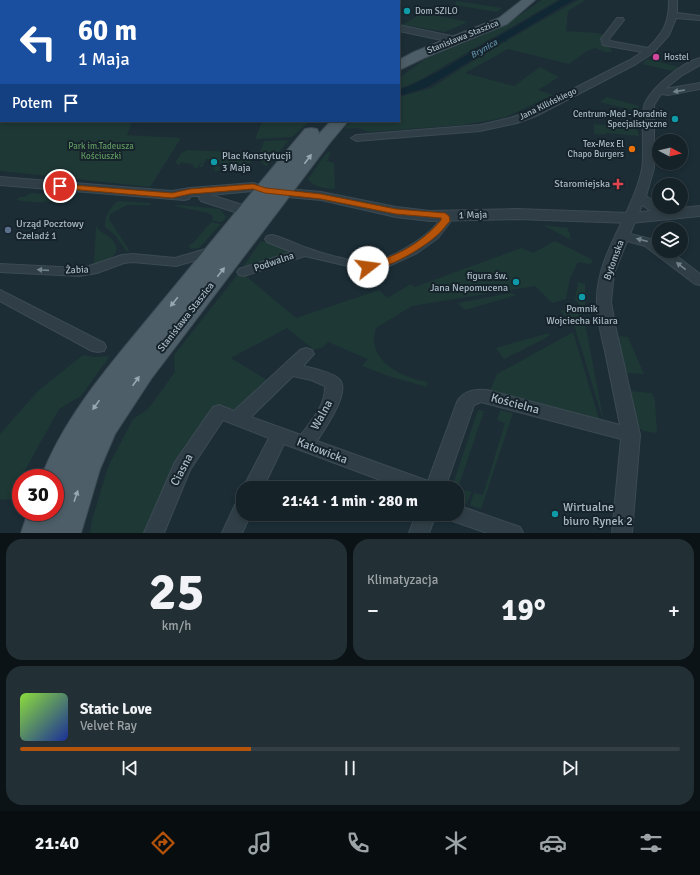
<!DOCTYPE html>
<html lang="pl">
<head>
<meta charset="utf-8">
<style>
  body { margin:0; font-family:Signika,sans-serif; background:#222f34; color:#f1f3f6; height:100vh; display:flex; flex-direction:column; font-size:15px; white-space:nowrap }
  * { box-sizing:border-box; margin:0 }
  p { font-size:13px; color:#9da4a8 }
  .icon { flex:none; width:22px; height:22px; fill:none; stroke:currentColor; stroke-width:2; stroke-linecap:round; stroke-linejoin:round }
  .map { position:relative; height:533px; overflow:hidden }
  .drawer { display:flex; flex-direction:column; gap:6px; padding:6px; background:#0c1316; flex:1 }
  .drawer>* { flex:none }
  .hud { position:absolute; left:0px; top:0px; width:400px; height:122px; box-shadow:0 2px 6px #0003,0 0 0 1px #343f45; background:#1a4fa0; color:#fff; overflow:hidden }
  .needle { width:26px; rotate:97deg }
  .fabs { position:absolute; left:652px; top:134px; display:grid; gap:8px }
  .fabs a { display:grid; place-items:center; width:36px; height:36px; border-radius:50%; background:#152228; box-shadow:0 2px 6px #0003,0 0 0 1px #343f45; font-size:20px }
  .speed { position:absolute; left:12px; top:469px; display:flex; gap:8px; font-size:20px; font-weight:700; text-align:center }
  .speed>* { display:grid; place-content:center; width:52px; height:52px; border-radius:50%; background:#152228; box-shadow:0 2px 6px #0003,0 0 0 1px #343f45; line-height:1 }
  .speed .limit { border:6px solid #d22; background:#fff; color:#111 }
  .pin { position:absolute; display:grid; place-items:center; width:34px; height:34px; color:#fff; margin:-17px; border:2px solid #fff; border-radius:50%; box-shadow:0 1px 4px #0007 }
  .me { position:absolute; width:44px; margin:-22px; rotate:75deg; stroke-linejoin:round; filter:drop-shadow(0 0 3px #0008) }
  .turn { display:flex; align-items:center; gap:14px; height:84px; padding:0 12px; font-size:18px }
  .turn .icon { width:52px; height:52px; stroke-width:2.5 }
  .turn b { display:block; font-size:28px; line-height:34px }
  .then { display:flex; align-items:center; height:38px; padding:0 12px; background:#0003; gap:8px; font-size:15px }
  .big { font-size:30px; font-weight:700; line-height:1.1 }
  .drawer .widget { flex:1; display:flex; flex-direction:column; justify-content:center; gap:6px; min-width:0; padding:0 14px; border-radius:16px; background:#222f34 }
  .drawer .dial { align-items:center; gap:0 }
  .dial b { font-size:52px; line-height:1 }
  .song { display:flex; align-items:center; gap:12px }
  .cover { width:48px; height:48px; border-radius:6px; background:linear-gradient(135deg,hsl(90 70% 55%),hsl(230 70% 35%)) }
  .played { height:4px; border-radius:2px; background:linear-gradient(90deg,#b45309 35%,#343f45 35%) }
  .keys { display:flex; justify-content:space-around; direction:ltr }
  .heat { display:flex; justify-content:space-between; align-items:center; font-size:22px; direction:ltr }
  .drawer .tiles { flex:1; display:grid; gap:6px; grid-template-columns:1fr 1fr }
  .widget:last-child { grid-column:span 2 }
  .trip { position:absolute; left:236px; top:481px; width:228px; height:40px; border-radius:16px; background:#152228; box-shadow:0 2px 6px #0003,0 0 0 1px #343f45; font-weight:700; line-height:40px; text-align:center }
  .menu { display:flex; height:64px; justify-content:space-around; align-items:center; background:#080e10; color:#9da4a8 }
  .menu .icon { width:28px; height:28px }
  .menu .current { color:#b45309 }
  .menu b { font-size:18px; color:#f1f3f6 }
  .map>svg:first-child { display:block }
  .green { fill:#1e3835 }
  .water { fill:#102734 }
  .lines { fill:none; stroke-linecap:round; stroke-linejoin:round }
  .minor-casing { stroke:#3c4a53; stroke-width:2 }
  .tertiary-casing { stroke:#3c4a53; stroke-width:2 }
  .primary-casing { stroke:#3c4a53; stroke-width:2 }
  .minor { fill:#303f47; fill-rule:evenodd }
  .tertiary { fill:#303f47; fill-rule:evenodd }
  .primary { fill:#4d5e68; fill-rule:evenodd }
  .oneway { fill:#73838c }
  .oneway2 { fill:#97a8b2 }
  .route { fill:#b45309; stroke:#753606 }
  .culture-dot { fill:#0f9aa8; stroke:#16232b; stroke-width:1.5 }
  .hotel-dot { fill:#d1479c; stroke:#16232b; stroke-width:1.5 }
  .food-dot { fill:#e8710a; stroke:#16232b; stroke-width:1.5 }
  .health-dot { fill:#e0444e; stroke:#16232b; stroke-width:1.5 }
  .service-dot { fill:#5c6f8a; stroke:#16232b; stroke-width:1.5 }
  .labels { text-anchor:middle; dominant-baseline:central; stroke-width:4; stroke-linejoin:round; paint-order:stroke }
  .far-poi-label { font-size:9px; fill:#a9bac5; stroke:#16232b; text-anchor:start }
  .far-street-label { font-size:9px; fill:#a9bac5; stroke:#16232b }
  .far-water-label { font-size:9px; font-style:italic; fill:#5e8ea8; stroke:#16232b }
  .far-park-label { font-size:9px; fill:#5f9760; stroke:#16232b }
  .poi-label { font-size:10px; fill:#a9bac5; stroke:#16232b; text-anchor:start }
  .street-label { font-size:10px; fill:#a9bac5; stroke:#16232b }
  .near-street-label { font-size:12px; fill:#a9bac5; stroke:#16232b }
  .near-poi-label { font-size:12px; fill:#a9bac5; stroke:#16232b; text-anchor:start }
</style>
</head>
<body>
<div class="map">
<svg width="700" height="533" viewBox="0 0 700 533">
  <rect width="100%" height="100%" fill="#1c2d36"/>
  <path class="green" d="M542,0H558L420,80L399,89V78L425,59L502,27Z
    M578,0H586L568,11L566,31L597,33L604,35L600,41L610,46L612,52H605L595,48L587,51L569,64L508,49L465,73L514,86L540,67L559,77L538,90L553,95L506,117L492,120L463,125L368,132C361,127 353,128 344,129L352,121H399V97L431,88L492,49Z
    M456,1L502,8L497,12L455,5Z
    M424,12L429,14L468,22L445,32L400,24H404Z
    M647,59L679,67L672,71L642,64Z
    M607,97L639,106L638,111L599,102Z
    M0,100L1,121H132L127,135L181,138L150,187L0,171Z
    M262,121H310L292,137L255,139Z
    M594,124L637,128L639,136L606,133V135L594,134Z
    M289,140L268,165L265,166L258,158L264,141Z
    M188,150L254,153L250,163H244C238,176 235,172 223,172L225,168H221L222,164H219L217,167H220L219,171H214L215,169L213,168L217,160L206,159L202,167H199L201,163H200L197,169L193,167L194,165L188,163L187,165V163H185L182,165L183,162H181L180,165L175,163L181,153Z
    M331,151L327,161L334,163L335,189C324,188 314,188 308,179L325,155Z
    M31,193L62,196C52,205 29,202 16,200L20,197H24Z
    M118,201L151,203L150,205H127L110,214L109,219L129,250L127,252L115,235L105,227C104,217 110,207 118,201Z
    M180,205L220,209L226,217L222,222L212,221L213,216L208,213L174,206Z
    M211,222L221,224L199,248L191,249L188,246L193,243Z
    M96,225L99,230L112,239L117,248C115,259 104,262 94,265Z
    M543,225L569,228L567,231L570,232V238L573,241Z
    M265,241L281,247L288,252L284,255L241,270L260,242Z
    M555,241L591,259L593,262L590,264L578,262L570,278L566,299L552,303L535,286L412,306L376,328C375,332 374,336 374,340C375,366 408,379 428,382L427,387L391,377L362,366L368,359L328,342L323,347L314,350L287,328L231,358L270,382L236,413L217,408L148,533H90L92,520L108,467L133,419L148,409L175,372L174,355L238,274L246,276L296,318L379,290L387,298L411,284L415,287L521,248L533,253Z
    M578,282L585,284V310L575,300Z
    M510,293L517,295L465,310L458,303Z
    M574,307L584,318L604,423L574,325L560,311Z
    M573,332L599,419L490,391L497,374Z
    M549,333L550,335L542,340L504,359L496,348Z
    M620,336L628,337L644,374L626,373L618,338Z
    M83,355L94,357L110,356L81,396L59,409L18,483L12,499L0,500V434L39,390Z
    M630,391L652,393L655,401L657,433L643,431L638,427Z
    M478,410L484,411L458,488L471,492L467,504L457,500V488L452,487Z
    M500,410L513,413L481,509L470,505L474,493L483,495L505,423L497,420Z"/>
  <path class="water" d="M561,0H573L505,40L508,42L503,41L427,87L399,96V90L410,86L438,72Z"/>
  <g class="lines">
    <defs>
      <path id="minor" d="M78,0H89L77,1Z
        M387,0H396L386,1Z
        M669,0H677V13L700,16V20L676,18L669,35L653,53L636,64L536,116L517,123L480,131L356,141L351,138L356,135L480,125L510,118L528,112L630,60L642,52L603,45L601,39L617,18H623L624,20L609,39L610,41L648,48C664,32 669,23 669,0Z
        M700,58V65L681,76L665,89L700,83V89L668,95L661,94L654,105V168L646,196L659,205V207C665,207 672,209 675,214L673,217C664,219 650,211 642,205L630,234L655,240L659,243V251H670L700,274V285L695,284L645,246L627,241L614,273L611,302L615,325L640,435L632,533H612L621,439L481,402L474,405L445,488H402L284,444L263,488H243L269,438L223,420L190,470L164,533H144L175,462L213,407L219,405L234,411L300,350L306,348L312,350L314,354L303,366C312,368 332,372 339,379C352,391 324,430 317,441L428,481L457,402C463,391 475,389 487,390L620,425C615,400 610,375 605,351C601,335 597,319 597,303C595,256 633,214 642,169C645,154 640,114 645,103C653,87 681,63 700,58ZM293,376L311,380L325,386C326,405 311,421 301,435L251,417Z
        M445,212L449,213L451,221L438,238L417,253L389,266L374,270L369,271L305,256L244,276L239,275L237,272L239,269L292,252L267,242L265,239L267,236L272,235C285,238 297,245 310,249C321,253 359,264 370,262C388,261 428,237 438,222C439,219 438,216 441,213Z
        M216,246L221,247L223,250L221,253L176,266L133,262L124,263L97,273L79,276L0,272V264L79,268L89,266L122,255L133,254L175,258Z
        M0,290L104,343L106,347L104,351L98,352L92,351L0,301Z
        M243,500V514H251L242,533H222L236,503Z
        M457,505L520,527L523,533H487L450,520L447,514H457Z
        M416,514H436L429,533H409Z"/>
      <path id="tertiary" d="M265,0H277V1H265Z
        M399,25L456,37L461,40L456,43L399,31Z
        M0,177L172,191L190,188L253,183L267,187L321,192L396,207L430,211L516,209L631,213L700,206V216L631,223L516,219L430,221L396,217L321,200L265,195L252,191L211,195L252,208L255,211L252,214L247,216L201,201L199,198L200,196H191L189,199L184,200L0,185Z"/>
      <path id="primary" d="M522,0H535L507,24L424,58L399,70V60L414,52L499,18Z
        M331,121H348L332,140L151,379L115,434L100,469L81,533H21L28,512H55V502L57,506L62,492L55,494V478H41C66,412 116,358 160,304C208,246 256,187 305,129L311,128L317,129L319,133L318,135Z"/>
    </defs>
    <use href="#minor" class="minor-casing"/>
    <use href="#tertiary" class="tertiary-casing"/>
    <use href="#primary" class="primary-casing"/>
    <use href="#minor" class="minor"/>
    <use href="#tertiary" class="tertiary"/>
    <use href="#primary" class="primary"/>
  </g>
  <defs><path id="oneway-solid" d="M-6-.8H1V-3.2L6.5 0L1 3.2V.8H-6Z"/></defs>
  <g class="oneway">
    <use href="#oneway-solid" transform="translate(679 91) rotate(171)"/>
    <use href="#oneway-solid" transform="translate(642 240) rotate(-165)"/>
    <use href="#oneway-solid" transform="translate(681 266) rotate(-142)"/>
    <use href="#oneway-solid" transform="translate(43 270) rotate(-176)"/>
  </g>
  <g class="oneway2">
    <use href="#oneway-solid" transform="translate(308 159) rotate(-53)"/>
    <use href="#oneway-solid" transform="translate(221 272) rotate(-52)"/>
    <use href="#oneway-solid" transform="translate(174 302) rotate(129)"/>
    <use href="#oneway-solid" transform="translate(136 381) rotate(-55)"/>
    <use href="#oneway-solid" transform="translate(96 405) rotate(125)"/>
    <use href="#oneway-solid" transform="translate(76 496) rotate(-71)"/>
  </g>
  <path class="route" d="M60,184L172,193L190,189L253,184L266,188L321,194L396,209L445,213L449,216L450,221C445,226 441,233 435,237C423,248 382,273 365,269L364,267L365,265C395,257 421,244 441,220V218L396,214L321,199L265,193L253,189L190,194L172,198L57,188L56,186Z"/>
  <g class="culture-dot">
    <circle cx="407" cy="11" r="4"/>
    <circle cx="675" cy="119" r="4"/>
    <circle cx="214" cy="162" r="4"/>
    <circle cx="516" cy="282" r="4"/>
    <circle cx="582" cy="297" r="4"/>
    <circle cx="555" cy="514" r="4"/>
  </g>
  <circle class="hotel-dot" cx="656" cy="57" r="4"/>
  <circle class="food-dot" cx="632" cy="149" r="4"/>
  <path class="health-dot" d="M616 178h4v4h4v4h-4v4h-4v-4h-4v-4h4z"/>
  <circle class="service-dot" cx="8" cy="230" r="4"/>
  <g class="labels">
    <g class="far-poi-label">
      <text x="415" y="11">Dom SZILO</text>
      <text x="664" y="57">Hostel</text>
      <text x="667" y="114" text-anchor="end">Centrum-Med - Poradnie<tspan x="667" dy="10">Specjalistyczne</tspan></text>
      <text x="624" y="144" text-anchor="end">Tex-Mex El<tspan x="624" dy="10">Chapo Burgers</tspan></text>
    </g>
    <g class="far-street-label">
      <text transform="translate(463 37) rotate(-22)">Stanisława Staszica</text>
      <text transform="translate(548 104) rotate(-26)">Jana Kilińskiego</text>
    </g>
    <g class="far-water-label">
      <text transform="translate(484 49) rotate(-30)">Brynica</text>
    </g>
    <g class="far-park-label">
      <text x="101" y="146">Park im.Tadeusza<tspan x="101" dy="10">Kościuszki</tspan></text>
    </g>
    <g class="poi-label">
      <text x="222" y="156">Plac Konstytucji<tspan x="222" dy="12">3 Maja</tspan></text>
      <text x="610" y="184" text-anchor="end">Staromiejska</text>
      <text x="16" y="224">Urząd Pocztowy<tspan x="16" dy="12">Czeladź 1</tspan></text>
      <text x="508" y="276" text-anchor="end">figura św.<tspan x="508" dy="12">Jana Nepomucena</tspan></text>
      <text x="582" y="309" text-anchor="middle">Pomnik<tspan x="582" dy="12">Wojciecha Kilara</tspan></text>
    </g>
    <g class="street-label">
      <text transform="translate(473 215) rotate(-2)">1 Maja</text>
      <text transform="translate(614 260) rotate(-70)">Bytomska</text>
      <text transform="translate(274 262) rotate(-19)">Podwalna</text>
      <text transform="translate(77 270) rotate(-3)">Żabia</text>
      <text transform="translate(186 317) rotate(-52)">Stanisława Staszica</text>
    </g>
    <g class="near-street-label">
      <text transform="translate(515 404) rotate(15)">Kościelna</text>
      <text transform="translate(322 415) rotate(-61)">Walna</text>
      <text transform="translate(322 451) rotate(21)">Katowicka</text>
      <text transform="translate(182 470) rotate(-62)">Ciasna</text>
    </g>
    <g class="near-poi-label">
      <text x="563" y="507">Wirtualne<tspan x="563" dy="14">biuro Rynek 2</tspan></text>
    </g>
  </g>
</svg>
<div class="fabs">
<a><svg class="needle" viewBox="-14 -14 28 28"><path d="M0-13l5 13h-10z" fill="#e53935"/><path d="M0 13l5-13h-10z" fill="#9da4a8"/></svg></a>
<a><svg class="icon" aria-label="search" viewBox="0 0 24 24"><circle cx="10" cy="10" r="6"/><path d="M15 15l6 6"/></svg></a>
<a><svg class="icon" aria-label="layers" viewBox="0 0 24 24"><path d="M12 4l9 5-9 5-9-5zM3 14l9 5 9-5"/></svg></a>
</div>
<div class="speed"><div class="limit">30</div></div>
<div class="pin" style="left:60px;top:186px;background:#d93025"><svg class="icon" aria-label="arrive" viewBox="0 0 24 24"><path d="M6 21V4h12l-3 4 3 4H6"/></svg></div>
<svg class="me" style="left:368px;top:267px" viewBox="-20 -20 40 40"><circle r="19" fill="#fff"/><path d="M0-13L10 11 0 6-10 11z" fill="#b45309"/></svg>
<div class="trip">21:41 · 1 min · 280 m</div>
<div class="hud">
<div class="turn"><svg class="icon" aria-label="left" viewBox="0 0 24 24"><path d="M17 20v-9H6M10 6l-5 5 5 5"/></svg><div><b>60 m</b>1 Maja</div></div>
<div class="then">Potem<svg class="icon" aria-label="arrive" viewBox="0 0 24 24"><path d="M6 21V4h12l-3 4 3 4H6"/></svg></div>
</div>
</div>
<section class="drawer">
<div class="tiles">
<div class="widget dial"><b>25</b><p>km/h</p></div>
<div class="widget"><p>Klimatyzacja</p>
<div class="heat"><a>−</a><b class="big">19°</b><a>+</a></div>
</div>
<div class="widget">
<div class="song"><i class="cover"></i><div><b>Static Love</b><p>Velvet Ray</p></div></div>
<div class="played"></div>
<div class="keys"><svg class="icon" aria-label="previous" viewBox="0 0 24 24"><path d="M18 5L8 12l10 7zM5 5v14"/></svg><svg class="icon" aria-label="pause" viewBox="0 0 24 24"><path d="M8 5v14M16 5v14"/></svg><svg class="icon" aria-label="next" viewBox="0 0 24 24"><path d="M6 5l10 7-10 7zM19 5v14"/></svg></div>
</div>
</div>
</section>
<nav class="menu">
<b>21:40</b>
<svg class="icon current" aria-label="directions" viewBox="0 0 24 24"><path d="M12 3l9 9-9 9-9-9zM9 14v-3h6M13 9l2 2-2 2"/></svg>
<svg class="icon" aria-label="music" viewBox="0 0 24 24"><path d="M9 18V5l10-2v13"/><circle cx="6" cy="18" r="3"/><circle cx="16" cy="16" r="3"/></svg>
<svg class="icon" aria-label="phone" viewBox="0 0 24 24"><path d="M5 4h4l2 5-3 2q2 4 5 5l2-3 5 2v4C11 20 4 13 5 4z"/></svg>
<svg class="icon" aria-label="climate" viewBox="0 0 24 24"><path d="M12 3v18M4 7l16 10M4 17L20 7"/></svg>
<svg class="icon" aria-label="car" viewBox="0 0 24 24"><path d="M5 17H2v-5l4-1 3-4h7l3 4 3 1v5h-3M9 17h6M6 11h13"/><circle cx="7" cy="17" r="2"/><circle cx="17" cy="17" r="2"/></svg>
<svg class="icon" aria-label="filters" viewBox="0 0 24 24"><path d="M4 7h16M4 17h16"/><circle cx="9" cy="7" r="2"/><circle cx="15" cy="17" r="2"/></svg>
</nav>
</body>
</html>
